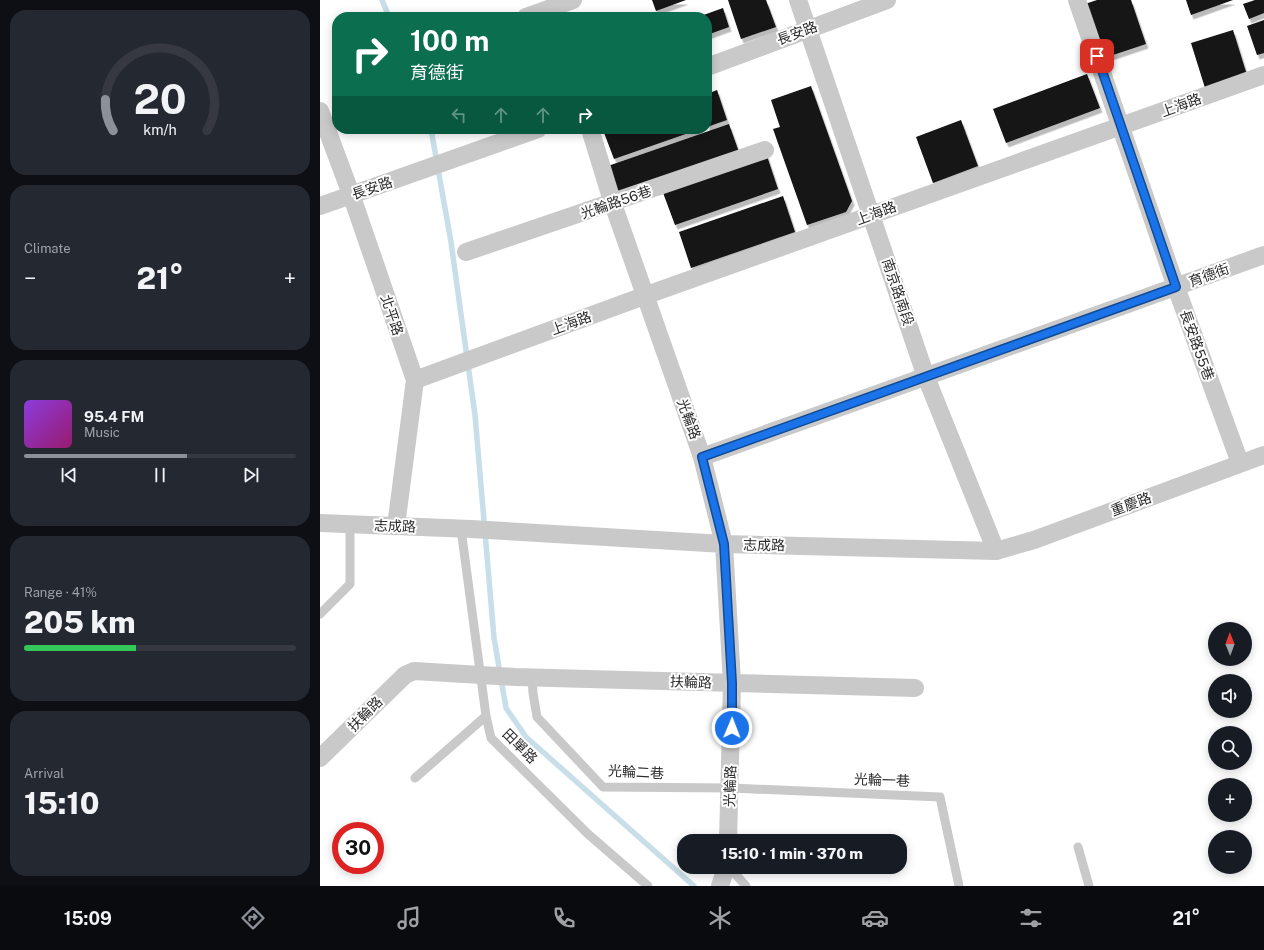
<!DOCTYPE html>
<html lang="en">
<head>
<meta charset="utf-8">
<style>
  body { margin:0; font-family:"Public Sans","Noto Sans TC",sans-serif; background:#242831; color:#f1f3f6; height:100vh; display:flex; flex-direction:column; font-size:15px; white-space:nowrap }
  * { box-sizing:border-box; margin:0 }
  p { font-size:13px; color:#9ea1a6 }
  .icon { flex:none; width:22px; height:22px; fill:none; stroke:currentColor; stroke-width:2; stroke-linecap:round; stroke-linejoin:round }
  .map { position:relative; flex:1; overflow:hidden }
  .drawer { display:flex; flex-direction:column; gap:10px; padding:10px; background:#0d0f14; width:320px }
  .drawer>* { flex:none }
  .guide { position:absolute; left:12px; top:12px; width:380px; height:122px; border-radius:16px; box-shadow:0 2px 10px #0003; background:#0b6e4f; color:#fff; overflow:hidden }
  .needle { width:26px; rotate:359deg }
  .controls { position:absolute; left:888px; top:622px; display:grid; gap:8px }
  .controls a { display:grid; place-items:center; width:44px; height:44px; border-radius:50%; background:#171b24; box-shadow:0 2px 10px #0003; font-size:20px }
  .speed { position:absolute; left:12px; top:822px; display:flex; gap:8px; font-size:20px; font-weight:700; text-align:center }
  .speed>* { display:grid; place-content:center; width:52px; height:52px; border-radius:50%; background:#171b24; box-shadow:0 2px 10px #0003; line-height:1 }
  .speed .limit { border:6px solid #d22; background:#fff; color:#111 }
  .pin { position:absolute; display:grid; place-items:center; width:34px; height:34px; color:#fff; margin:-17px; border-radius:8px; box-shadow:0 2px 6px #0006 }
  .me { position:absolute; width:44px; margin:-22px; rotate:1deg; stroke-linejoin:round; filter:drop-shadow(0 0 3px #0008) }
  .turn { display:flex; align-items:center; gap:14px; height:84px; padding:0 12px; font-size:18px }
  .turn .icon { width:52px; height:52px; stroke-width:2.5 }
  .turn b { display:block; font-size:28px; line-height:34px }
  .lanes { display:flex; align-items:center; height:38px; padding:0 12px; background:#0003; justify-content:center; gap:20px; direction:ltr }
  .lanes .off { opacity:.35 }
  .big { font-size:30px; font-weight:800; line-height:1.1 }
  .drawer .tile { flex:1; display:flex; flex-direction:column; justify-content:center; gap:6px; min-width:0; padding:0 14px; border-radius:16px; background:#242831 }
  .drawer .dial { align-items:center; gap:0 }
  .dial svg { height:104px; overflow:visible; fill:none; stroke:#363941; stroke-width:7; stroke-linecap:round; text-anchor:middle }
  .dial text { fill:#f1f3f6; stroke:none }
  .song { display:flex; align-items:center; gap:12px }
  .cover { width:48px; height:48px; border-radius:6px; background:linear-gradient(135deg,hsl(270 70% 55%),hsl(320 70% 35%)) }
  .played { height:4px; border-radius:2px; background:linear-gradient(90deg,#8c9099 60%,#363941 60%) }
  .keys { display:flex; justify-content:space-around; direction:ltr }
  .heat { display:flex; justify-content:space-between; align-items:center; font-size:22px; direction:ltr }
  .charge { height:6px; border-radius:3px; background:linear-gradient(90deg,#34c759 41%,#363941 0) }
  .trip { position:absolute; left:357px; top:834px; width:230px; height:40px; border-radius:16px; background:#171b24; box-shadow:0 2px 10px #0003; font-weight:800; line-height:40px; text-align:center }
  .tab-bar { display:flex; height:64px; justify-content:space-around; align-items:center; background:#090b0e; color:#9ea1a6 }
  .tab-bar .icon { width:28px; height:28px }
  .tab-bar .current { color:#8c9099 }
  .tab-bar b { font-size:18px; color:#f1f3f6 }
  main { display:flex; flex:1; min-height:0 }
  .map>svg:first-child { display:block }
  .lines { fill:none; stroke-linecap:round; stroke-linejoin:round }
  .stream { stroke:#c8dee8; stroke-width:5.5 }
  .building { fill:#131313; filter:url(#shadow) }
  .lane { stroke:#c9c9c9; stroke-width:9 }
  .street { stroke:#c9c9c9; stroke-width:18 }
  .route-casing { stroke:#114b97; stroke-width:10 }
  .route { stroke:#1a73e8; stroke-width:7 }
  .labels { text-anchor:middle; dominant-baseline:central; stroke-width:4; stroke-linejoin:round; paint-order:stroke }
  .street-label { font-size:14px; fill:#2c2c2c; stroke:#fff }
</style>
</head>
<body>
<main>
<section class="drawer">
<div class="tile dial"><svg viewBox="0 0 100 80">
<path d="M14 69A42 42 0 1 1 86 69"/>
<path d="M14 69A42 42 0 0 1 8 45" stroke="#8c9099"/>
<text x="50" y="56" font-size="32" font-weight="700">20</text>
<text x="50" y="72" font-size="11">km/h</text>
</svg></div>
<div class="tile"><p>Climate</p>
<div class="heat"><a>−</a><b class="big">21°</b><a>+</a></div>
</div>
<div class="tile">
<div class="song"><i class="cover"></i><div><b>95.4 FM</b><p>Music</p></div></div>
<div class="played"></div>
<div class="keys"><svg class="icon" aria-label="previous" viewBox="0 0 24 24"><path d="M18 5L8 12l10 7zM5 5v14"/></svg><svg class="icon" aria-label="pause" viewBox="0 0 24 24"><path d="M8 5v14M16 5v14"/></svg><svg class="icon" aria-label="next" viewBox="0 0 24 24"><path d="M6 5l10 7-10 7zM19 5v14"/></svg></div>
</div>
<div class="tile"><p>Range · 41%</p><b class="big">205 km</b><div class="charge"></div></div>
<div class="tile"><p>Arrival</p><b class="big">15:10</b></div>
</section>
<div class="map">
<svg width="944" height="886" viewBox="0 0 944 886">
  <defs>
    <filter id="shadow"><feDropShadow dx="2.5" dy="4.5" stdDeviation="0" flood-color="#0004"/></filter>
  </defs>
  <rect width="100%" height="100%" fill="#fff"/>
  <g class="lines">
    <path class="stream" d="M62,0L69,17
      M111,129L131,242L155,415L174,638L186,708L206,737L374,886"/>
  </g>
  <path class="building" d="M332,0H366L336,11Z
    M408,0H446L456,27L421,39Z
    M777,0H811L826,44L784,58L765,4Z
    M866,0H913L871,15Z
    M935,0H944V13L929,19L923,4Z
    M403,8L409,27L387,35V17H378Z
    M944,20V53L937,55L927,26Z
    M913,30L927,75L885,88L871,43Z
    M767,74L780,108L686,143L673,109Z
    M491,86L532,201L526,212L487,225L453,129L460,127L451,100Z
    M397,90L407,120L387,127V94Z
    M641,120L658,166L613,183L596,137Z
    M409,124L420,155L296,198L285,167Z
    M380,129L294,159L283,130L285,129Z
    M446,153L458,189L355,225L342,190Z
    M463,196L475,232L371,268L359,232Z"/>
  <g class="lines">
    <path class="lane" d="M141,529L166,716L171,738L268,834L328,886
      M0,614L30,584V524
      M212,677L213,693L217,717L283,787L411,788L620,797L639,886
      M95,778L166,716
      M758,847L769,886
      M409,867L426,886"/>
    <path class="street" d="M478,0L606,377L676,551
      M757,0L856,287L920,463
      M206,17L253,0
      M387,67L567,0
      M0,111L31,194L95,380L76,526
      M270,129L293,204L382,457L404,544L412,683L408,841
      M0,206L218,129
      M146,252L445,150
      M95,380L324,296L944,75
      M382,457L944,255
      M0,523L151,529L404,544L676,551L714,540L944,455
      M0,758L85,675L94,671L195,677L595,688
      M400,886L406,867"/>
  </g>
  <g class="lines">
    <defs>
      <path id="route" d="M412,728V683L404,544L382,457L856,287L777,56"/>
    </defs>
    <use href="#route" class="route-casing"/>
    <use href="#route" class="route"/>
  </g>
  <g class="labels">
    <g class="street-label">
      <text transform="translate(477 33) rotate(-20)">長安路</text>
      <text transform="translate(861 105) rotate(-20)">上海路</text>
      <text transform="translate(52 188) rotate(-19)">長安路</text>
      <text transform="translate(296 202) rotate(-19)">光輪路56巷</text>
      <text transform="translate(556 213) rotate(-20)">上海路</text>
      <text transform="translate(889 275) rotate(-20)">育德街</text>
      <text transform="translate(578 292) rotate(71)">南京路南段</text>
      <text transform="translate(72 315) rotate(71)">北平路</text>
      <text transform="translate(251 323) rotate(-20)">上海路</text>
      <text transform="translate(877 345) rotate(70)">長安路55巷</text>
      <text transform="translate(369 419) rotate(70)">光輪路</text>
      <text transform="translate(811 504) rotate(-20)">重慶路</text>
      <text transform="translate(75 526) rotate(2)">志成路</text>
      <text transform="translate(444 545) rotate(1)">志成路</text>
      <text transform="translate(371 682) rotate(2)">扶輪路</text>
      <text transform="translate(45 714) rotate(-45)">扶輪路</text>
      <text transform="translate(200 746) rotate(45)">田單路</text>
      <text transform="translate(316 772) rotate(3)">光輪二巷</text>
      <text transform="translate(562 780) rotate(2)">光輪一巷</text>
      <text transform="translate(410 786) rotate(-88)">光輪路</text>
    </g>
  </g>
</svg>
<div class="controls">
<a><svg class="needle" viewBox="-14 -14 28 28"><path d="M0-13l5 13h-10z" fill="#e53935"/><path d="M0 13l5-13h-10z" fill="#9ea1a6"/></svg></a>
<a><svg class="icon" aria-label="sound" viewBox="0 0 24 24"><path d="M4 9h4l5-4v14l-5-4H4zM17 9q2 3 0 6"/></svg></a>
<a><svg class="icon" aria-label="search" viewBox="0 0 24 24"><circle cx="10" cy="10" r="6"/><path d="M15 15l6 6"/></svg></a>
<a>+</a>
<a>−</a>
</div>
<div class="speed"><div class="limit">30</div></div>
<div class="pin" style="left:777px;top:56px;background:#d93025"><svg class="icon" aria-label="arrive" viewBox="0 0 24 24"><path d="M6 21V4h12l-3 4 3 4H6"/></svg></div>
<svg class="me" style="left:412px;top:728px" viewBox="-20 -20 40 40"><circle r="17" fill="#1a73e8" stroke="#fff" stroke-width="3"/><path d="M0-11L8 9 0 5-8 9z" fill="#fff"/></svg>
<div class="trip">15:10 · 1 min · 370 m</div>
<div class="guide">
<div class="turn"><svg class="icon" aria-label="right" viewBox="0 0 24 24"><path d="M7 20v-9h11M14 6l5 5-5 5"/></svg><div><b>100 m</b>育德街</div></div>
<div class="lanes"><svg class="icon off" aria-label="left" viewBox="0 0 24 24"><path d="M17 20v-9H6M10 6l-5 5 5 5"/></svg><svg class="icon off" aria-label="ahead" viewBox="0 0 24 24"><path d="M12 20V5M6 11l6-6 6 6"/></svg><svg class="icon off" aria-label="ahead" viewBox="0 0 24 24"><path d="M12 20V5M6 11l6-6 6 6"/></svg><svg class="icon" aria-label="right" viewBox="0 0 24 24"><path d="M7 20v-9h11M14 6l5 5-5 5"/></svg></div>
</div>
</div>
</main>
<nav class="tab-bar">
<b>15:09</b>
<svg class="icon current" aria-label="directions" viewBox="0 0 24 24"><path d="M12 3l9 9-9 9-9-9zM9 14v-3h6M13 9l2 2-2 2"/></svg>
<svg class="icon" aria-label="music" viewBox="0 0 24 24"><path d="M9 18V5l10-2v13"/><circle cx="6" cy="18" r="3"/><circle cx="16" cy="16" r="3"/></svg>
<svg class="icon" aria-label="phone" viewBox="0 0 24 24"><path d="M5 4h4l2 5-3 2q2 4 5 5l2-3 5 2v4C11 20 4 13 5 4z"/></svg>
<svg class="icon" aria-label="climate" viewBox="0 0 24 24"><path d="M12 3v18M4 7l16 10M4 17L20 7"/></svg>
<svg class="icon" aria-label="car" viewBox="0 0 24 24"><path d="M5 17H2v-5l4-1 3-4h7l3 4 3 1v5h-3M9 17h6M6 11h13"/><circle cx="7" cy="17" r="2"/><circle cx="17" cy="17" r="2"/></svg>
<svg class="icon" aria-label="filters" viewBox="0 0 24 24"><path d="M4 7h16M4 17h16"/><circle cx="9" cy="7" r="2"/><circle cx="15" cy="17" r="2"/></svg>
<b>21°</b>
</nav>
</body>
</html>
